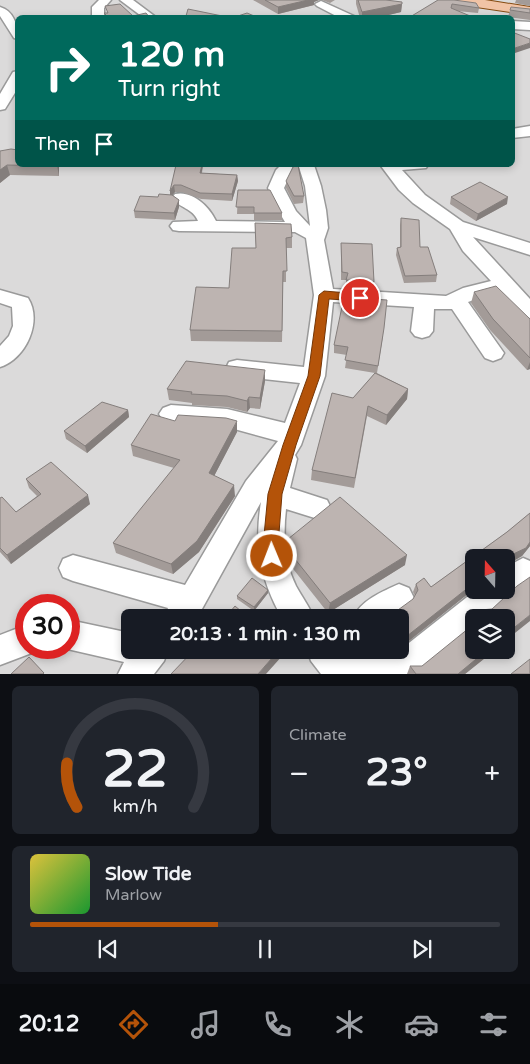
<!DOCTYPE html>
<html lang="en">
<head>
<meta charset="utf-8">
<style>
  body { margin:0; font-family:"Varela Round",sans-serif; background:#20242c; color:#f1f3f6; height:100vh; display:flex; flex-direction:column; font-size:19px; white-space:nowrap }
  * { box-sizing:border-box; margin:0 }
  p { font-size:16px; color:#9ea1a6 }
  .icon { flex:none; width:28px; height:28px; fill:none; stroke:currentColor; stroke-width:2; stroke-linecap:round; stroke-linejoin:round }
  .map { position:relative; height:674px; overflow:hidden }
  .side { display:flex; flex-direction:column; gap:12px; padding:12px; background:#0d0f14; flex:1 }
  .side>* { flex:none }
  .hud { position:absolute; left:15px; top:15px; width:500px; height:152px; border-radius:8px; box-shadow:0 2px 8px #0003; background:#00695c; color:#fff; overflow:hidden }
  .needle { width:32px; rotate:340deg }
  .controls { position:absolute; left:465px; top:549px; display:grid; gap:10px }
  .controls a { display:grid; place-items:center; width:50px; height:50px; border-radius:8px; background:#171b24; box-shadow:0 2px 8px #0003; font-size:25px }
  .speed { position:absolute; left:15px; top:594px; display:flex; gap:10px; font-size:25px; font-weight:700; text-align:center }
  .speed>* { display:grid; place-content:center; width:65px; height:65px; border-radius:50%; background:#171b24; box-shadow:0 2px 8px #0003; line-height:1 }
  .speed .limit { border:8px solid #d22; background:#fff; color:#111 }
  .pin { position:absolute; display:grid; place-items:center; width:42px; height:42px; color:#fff; margin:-21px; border:2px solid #fff; border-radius:50%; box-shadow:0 1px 5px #0007 }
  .me { position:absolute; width:55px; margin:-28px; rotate:359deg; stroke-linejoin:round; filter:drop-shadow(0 0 4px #0008) }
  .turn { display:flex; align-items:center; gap:18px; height:105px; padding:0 20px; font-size:22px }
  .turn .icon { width:65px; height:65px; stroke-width:2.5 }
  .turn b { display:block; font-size:35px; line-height:42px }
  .then { display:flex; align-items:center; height:48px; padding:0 20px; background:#0003; gap:10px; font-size:19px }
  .big { font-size:38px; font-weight:800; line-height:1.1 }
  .side .tile { flex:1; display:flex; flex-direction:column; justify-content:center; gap:8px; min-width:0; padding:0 18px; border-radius:8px; background:#20242c }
  .side .dial { align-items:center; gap:0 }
  .dial svg { height:130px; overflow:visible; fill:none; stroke:#363941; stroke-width:7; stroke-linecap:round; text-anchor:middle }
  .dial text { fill:#f1f3f6; stroke:none }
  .song { display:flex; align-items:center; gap:15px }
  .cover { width:60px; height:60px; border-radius:8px; background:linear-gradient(135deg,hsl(50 70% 55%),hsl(130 70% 35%)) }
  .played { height:5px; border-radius:2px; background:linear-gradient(90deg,#b45309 40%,#363941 40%) }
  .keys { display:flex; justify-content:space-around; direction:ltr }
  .heat { display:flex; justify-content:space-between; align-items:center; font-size:28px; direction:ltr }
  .side .tiles { flex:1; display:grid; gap:12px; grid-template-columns:1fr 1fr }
  .tile:last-child { grid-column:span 2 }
  .trip { position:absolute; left:121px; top:609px; width:288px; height:50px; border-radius:8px; background:#171b24; box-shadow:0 2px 8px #0003; font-weight:800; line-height:50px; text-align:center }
  .tabs { display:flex; height:80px; justify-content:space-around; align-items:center; background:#090b0e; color:#9ea1a6 }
  .tabs .icon { width:35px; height:35px }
  .tabs .current { color:#b45309 }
  .tabs b { font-size:22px; color:#f1f3f6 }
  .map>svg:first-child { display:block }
  .residential { fill:#dbdada; fill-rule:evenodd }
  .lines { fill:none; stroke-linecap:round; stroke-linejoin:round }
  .minor-casing { stroke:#9a9a9a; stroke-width:3 }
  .major-casing { stroke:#854b11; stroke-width:2 }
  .minor { fill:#fff; fill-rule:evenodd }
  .major { fill:#f1c3a5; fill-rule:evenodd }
  .wall { fill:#a39b98 }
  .shaded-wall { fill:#847e7c }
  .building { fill:#bdb4b1; stroke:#847e7c }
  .route { fill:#b45309; stroke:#753606 }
</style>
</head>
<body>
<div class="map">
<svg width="530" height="674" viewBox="0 0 530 674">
  <rect width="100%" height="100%" fill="#ede8e4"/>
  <path class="residential" d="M0,0H530V674H0ZM18,18H512V165H18ZM474,558H506V590H474ZM26,605H69V648H26ZM130,618H400V650H130ZM474,618H506V650H474Z"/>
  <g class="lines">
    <defs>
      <path id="minor" d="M99,0H111L104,8V18H92V7Z
        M120,0H133L157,18H144Z
        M321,1L354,16L355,18H340L317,6L315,4Z
        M0,7C14,11 18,26 18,39L14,38L0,16Z
        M512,21L530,22V30L512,29Z
        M18,71V88L5,109L0,110V94L13,72Z
        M530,126V136L512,138V129Z
        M281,165H314L321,186L326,210L328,228L324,240L333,289L446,296L463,288L491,281L463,251L450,229L413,203L399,190L381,166L428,165L426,168L402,170L425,195L463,222L530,243V255L473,237L530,299V318L523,316L500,291L468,302L504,353L501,358L493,361L485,358L452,309H434L433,331L429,336L422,338L415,336L411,331L414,307L333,302L325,376L301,445L295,455L297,459L290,488L327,500L331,508L327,516L318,519L286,509C283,535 284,562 296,586C302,597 309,606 314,618H282C260,579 254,546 261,502L197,618H164L168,608L73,581L63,577L59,568L63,559L73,555L185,585L246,481L278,441L227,427L171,423L163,420L159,414L163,408L171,405L227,409L285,423L300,383L237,376L229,374L226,368L229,362L237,360L304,367L314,295L306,238L295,232L179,231L173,230L170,226L173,222L198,221C193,208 179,208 172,198L175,194C192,190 209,206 216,221L285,222L276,207L268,188L276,170ZM299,167L305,186L310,226L296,211L284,188L291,173Z
        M0,290L28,298C43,321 26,359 0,367V346L9,336L13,326L12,307L0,303Z
        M523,558L530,561V582L511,595L509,599L487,618H474V628L418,674H321L311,661L307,650H341L343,652L400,650L476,590H506V567Z
        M399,584L409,588L414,598C402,624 377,618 353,618C360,601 383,591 399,584Z
        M69,620L130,633V650H168L164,661L154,674H118L124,662L63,648H69Z
        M26,625V648H38L37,651L0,665V635Z"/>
      <path id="major" d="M449,0H485L530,7V15L456,4L451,3Z"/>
    </defs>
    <use href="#minor" class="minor-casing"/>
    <use href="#major" class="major-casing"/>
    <use href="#minor" class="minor"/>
    <use href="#major" class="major"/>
  </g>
  <path class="wall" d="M253,0H319L314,2V5L278,14Z
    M322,0H335L330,3Z
    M356,0H386L402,4L401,12L376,18H360L356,4Z
    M438,0L479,8L478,13L457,11L410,18Z
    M516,0H530V6L515,3Z
    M530,9V20L508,17L510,10Z
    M0,151L18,165H59V176L10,175L0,183Z
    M176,165H203L202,173L237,175L238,181L232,201L201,199L182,192H175L172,195L179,200V207L175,220L135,218L134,211L158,197L170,195Z
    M286,181L304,196L303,203L294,204L286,188Z
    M238,190L282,213V220H254V214H237Z
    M451,197L507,204L476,221L450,204Z
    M401,218L437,275L436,282L404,283L396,255L397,248L400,247V225Z
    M255,223L292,237V248H286V282H283L282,342L191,341L190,330L229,288L256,248Z
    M341,243L374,282V290L346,288V280H341Z
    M474,292L530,319V369L527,370L490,330L471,303Z
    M383,336L377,373L408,389L407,399L386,425L367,416L354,488L311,480L312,470L353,398L375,373L345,368L347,355L334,353V345Z
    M265,381L260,409L250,408L247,412L227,407L192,405V403L169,400L167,389Z
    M128,410L129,417L87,453L66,439L64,431Z
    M175,421L237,432L214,476L235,496L199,552L173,574L116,553L113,543L174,468L133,456L131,445Z
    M26,479L90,504L11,564L0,552V498L16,512L37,496L29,488Z
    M530,513V546L522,556L508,564V570L506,574V558H474V589L400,648V618L415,596L413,592L416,584L431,587L507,532Z
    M288,539L405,565L328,613L290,565L287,549Z
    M268,590V593L254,611L237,599V596Z
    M495,650L465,674H407L410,666H422Z"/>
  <path class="shaded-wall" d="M308,0H319L314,2V5L278,14V7Z
    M402,4L401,12L376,18H362V12Z
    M530,43V48L512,54V49Z
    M7,165L10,175L0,183V170Z
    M57,165H59V176Z
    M202,165H203L200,180V173Z
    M237,175L238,181L232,201V194Z
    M174,185L175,192L170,198V191Z
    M508,197L507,204L476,221L478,214Z
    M179,200V207L175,220L174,213Z
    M530,362V369L527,370Z
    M265,370V381L260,409V398Z
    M408,389L407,399L386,425L387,415Z
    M249,397L250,408L247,412V401Z
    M128,410L129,417L87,453L85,446Z
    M237,421V432L210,484L209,473Z
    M234,485L235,496L199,552L173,574L171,564Z
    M88,495L90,504L11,564L7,555Z
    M530,542V546L522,556L506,565L509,556Z
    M407,555L405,565L328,613L330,603Z
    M474,583V589L400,648L402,640Z
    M268,590V593L254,611V607Z
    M530,615V621L506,640V634Z
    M279,650H283V655L266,674H258Z
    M487,650H495L465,674H458Z"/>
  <path class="building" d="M265,0H308L278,7Z
    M358,0H386L402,2V4L362,12Z
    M438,0H454L476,3L479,8L452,4L451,8L475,18H410V17Z
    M120,4L133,16L146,13L150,18H106L105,17L107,16L104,13H108L105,6Z
    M511,7L530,9V13L510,10Z
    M188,9L232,18H190L186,16Z
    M247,13L259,18H232Z
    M512,32L530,39V43L512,49Z
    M11,149L18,150V165H57L56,166L7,165L0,170V151Z
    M176,165H202L200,173L237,175L232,194L200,193L181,185H174L170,191Z
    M296,165H298L304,196H294L286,181L293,167Z
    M480,182L508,197L478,214L451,197Z
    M238,190H270L282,213H254V207H236Z
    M159,194L172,195L179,200L174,213L134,211L140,196L158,197Z
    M401,218L419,220L420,247H428L437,275L405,276L397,248L401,247Z
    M255,223L291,224L292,237L286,238L287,271H283L282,331L190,330L196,287L229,288L232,248H256Z
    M341,243L372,244L374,282L346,280L348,273L342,272Z
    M496,286L530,319V358L493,319L474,292Z
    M344,297L387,300L384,328L378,366L345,360L348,347L334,345Z
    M186,361L265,370L260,398L249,397L247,401L227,396L191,394L192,392L167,389Z
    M375,373L408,389L387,415L368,406L355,478L312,470L332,393L353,398Z
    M102,402L128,410L85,446L64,431Z
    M151,414L175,421L178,415L226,418L237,421L209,473L234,485L197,541L171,564L113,543L180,460L131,445Z
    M51,462L88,495L7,555L0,548V498L2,497L16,512L41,494L26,479Z
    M340,497L407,555L330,603L291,554L288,539Z
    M530,513V542L526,548L509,556L508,570L506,572V558H474V583L402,640H400V618H387L413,599L418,590L416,584L424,578L431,587L507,532Z
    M530,577V615L506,634V618H479L480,610L492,609L517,586Z
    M252,578L268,590L254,607L237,596Z
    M235,606L249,618H225Z
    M474,624V650H487L458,674H416L410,666H422Z
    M194,650H279L258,674H171Z
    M29,657L44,673L43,674H11Z
    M530,659V674H511Z"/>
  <path class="route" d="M324,291L360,294L366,298L360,301L329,299L320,376L296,445L282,494L278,546L279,556L277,561L272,563L267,561L263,546L268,494L283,445L308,376L319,295Z"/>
</svg>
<div class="controls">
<a><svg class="needle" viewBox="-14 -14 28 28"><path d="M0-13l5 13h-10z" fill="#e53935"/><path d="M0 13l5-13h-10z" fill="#9ea1a6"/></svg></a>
<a><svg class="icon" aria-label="layers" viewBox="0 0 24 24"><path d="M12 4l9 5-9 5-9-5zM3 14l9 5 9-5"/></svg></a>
</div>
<div class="speed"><div class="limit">30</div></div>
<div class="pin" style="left:360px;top:298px;background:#d93025"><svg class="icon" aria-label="arrive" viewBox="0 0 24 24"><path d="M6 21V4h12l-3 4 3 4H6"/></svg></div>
<svg class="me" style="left:272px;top:556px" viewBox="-20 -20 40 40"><circle r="17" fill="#b45309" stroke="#fff" stroke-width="3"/><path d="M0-11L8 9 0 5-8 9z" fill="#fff"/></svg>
<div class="trip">20:13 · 1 min · 130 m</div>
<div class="hud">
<div class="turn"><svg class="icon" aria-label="right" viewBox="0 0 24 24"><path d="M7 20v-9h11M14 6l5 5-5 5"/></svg><div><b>120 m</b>Turn right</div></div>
<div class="then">Then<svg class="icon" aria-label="arrive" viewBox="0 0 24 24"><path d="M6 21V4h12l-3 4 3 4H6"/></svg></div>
</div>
</div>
<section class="side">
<div class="tiles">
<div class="tile dial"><svg viewBox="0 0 100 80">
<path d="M14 69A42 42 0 1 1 86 69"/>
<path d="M14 69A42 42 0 0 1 8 42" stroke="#b45309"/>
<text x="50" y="56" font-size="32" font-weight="700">22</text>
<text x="50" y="72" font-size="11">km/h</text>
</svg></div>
<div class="tile"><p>Climate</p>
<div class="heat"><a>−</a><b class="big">23°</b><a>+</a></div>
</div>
<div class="tile">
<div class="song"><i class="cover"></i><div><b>Slow Tide</b><p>Marlow</p></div></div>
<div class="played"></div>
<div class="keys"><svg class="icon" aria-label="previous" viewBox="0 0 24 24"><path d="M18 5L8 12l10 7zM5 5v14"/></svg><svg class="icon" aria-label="pause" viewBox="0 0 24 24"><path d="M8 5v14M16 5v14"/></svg><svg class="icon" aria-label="next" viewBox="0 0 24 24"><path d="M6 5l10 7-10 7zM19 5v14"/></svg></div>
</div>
</div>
</section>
<nav class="tabs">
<b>20:12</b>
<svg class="icon current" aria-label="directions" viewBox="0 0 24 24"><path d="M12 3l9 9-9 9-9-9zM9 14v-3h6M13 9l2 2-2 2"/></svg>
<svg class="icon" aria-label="music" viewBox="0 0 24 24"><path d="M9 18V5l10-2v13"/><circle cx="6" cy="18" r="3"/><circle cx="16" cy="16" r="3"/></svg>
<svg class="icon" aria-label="phone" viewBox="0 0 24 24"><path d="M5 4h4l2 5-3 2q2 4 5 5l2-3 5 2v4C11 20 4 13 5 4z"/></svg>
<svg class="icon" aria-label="climate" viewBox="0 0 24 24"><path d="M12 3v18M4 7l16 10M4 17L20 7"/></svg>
<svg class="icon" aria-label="car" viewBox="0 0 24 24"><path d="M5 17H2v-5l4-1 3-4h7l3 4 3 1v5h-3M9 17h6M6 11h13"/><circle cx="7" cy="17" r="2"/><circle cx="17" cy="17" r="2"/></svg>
<svg class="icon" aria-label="filters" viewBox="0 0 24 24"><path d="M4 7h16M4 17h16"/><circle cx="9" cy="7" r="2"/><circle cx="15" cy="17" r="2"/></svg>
</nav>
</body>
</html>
